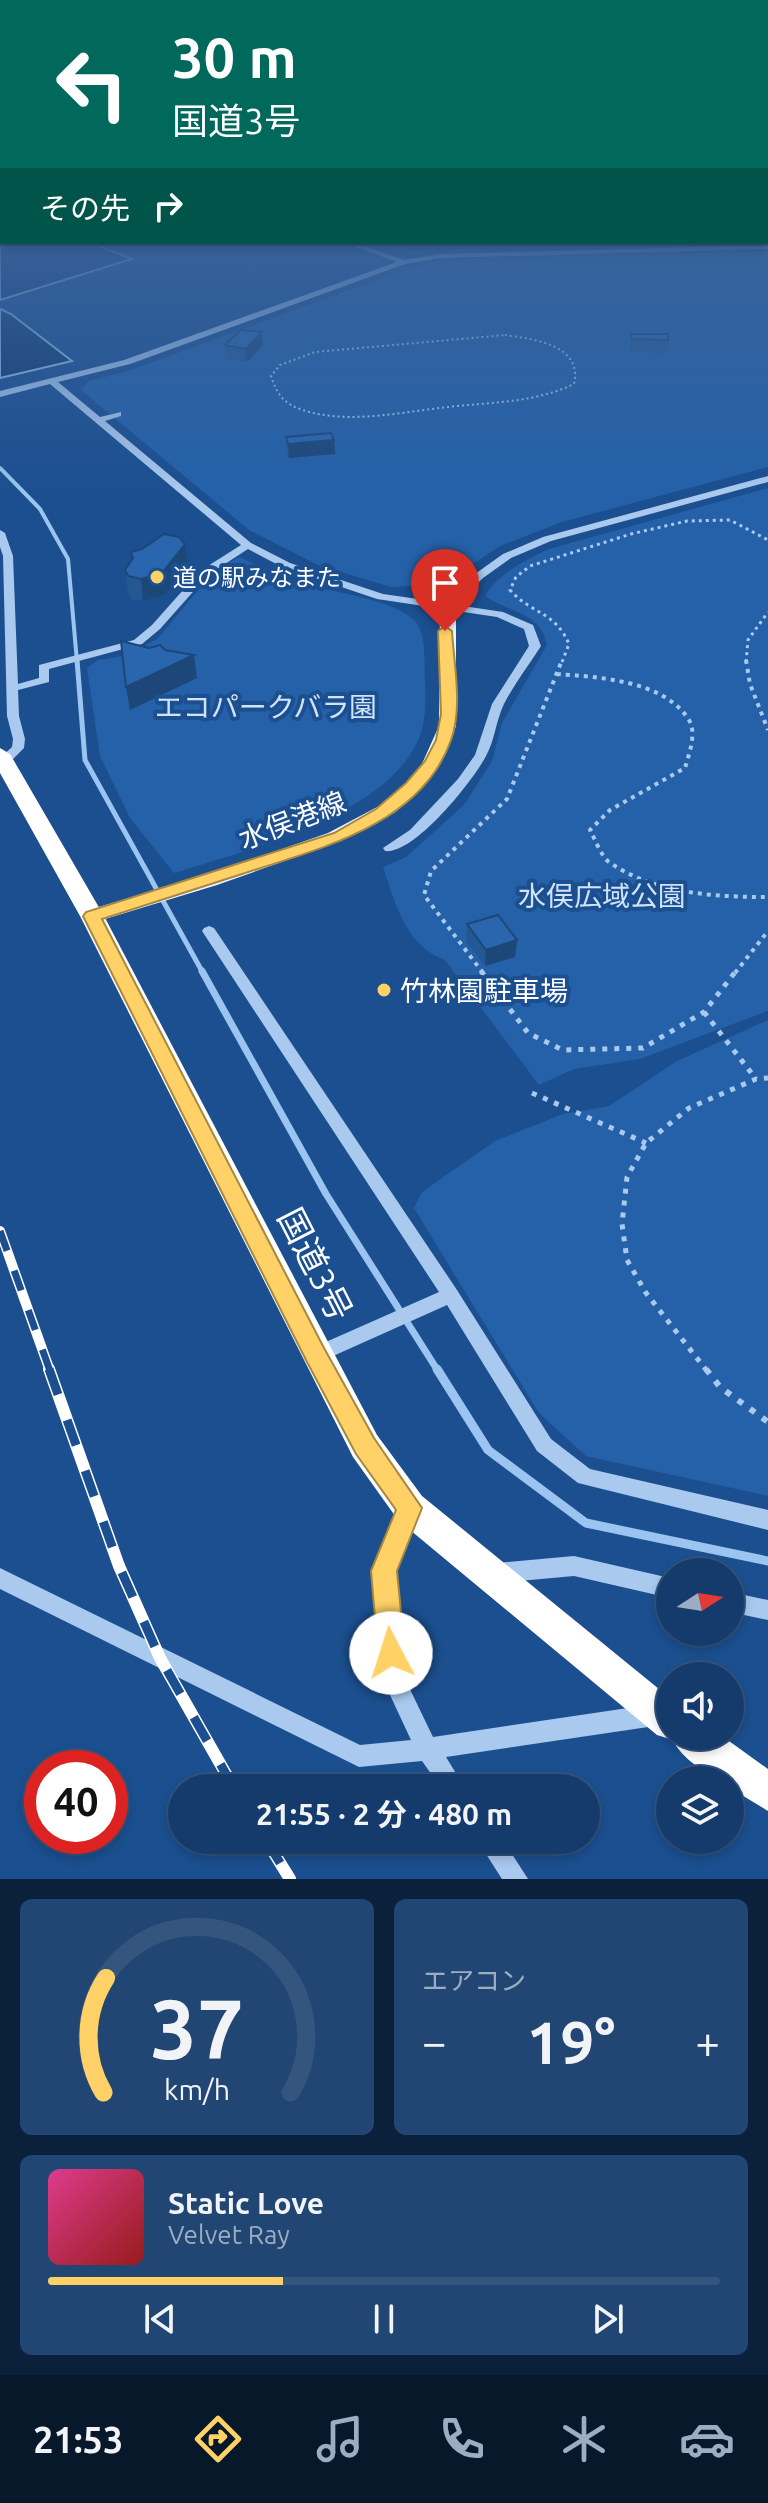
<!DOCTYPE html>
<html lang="ja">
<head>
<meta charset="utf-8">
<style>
  body { margin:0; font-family:Ubuntu,"Noto Sans JP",sans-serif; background:#214673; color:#f1f3f6; height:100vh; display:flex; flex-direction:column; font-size:30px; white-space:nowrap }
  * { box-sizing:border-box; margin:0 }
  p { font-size:26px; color:#9dadc1 }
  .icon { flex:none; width:44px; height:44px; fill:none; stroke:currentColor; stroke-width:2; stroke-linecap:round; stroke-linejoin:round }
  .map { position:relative; height:1879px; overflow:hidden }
  .panel { display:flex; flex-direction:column; gap:20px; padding:20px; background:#0b203b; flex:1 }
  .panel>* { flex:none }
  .hud { position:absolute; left:0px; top:0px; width:768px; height:244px; box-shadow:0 4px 12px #0003,0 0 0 2px #33557e; background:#00695c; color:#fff; overflow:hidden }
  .needle { width:52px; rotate:78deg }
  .tools { position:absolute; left:656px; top:1558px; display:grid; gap:16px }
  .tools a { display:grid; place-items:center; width:88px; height:88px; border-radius:50%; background:#143b6b; box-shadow:0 4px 12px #0003,0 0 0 2px #33557e; font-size:40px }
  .speed { position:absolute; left:24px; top:1750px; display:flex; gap:16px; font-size:40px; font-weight:700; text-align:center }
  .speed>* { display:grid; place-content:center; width:104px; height:104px; border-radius:50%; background:#143b6b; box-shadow:0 4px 12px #0003,0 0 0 2px #33557e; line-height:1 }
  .speed .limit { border:12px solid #d22; background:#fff; color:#111 }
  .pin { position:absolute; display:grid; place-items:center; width:68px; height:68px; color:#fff; margin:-82px -34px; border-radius:50% 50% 50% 0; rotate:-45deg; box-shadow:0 0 8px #0007 }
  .pin .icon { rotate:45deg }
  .me { position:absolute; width:88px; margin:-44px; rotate:355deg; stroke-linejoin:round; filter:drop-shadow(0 0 6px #0008) }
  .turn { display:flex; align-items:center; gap:28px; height:168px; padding:0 40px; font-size:36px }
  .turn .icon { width:104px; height:104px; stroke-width:2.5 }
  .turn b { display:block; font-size:56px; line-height:68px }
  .then { display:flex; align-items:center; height:76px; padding:0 40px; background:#0003; gap:16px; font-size:30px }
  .big { font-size:60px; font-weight:700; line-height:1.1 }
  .panel .widget { flex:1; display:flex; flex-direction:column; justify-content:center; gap:12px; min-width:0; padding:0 28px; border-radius:12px; background:#214673 }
  .panel .dial { align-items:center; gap:0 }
  .dial svg { height:208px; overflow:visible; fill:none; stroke:#33557e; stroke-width:7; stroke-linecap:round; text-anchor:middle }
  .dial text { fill:#f1f3f6; stroke:none }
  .song { display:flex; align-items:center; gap:24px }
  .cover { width:96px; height:96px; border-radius:12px; background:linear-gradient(135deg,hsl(330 70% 55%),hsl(0 70% 35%)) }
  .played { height:8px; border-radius:4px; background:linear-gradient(90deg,#ffd166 35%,#33557e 35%) }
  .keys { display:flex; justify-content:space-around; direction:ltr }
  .heat { display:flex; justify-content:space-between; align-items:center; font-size:44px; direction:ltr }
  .panel .tiles { flex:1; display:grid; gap:20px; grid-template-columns:1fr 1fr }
  .widget:last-child { grid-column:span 2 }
  .trip { position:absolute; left:168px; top:1774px; width:432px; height:80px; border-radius:40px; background:#143b6b; box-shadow:0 4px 12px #0003,0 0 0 2px #33557e; font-weight:700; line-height:80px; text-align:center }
  .menu { display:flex; height:128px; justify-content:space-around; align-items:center; background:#08182b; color:#9dadc1 }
  .menu .icon { width:56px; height:56px }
  .menu .active { color:#ffd166 }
  .menu b { font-size:36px; color:#f1f3f6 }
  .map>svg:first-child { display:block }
  .green { fill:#2461a8 }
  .water { fill:#123a6d; stroke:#9cc4f0; stroke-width:2 }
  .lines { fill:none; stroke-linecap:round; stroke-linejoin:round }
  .stream-far3 { stroke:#9cc4f0; stroke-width:4 }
  .stream-far2 { stroke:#9cc4f0; stroke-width:5 }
  .stream-far1 { stroke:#9cc4f0; stroke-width:7 }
  .stream { stroke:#9cc4f0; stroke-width:9 }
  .path-far4 { stroke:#a9c9ee; stroke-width:2; stroke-dasharray:2 3; stroke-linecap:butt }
  .path-far3 { stroke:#a9c9ee; stroke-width:3; stroke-dasharray:3 4; stroke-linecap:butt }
  .path-far2 { stroke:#a9c9ee; stroke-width:4; stroke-dasharray:4 5; stroke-linecap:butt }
  .path-far1 { stroke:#a9c9ee; stroke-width:5; stroke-dasharray:5 7; stroke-linecap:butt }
  .path { stroke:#a9c9ee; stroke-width:6; stroke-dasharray:6 9; stroke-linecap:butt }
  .minor { fill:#a9c9ee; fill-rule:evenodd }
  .major { fill:#f0f6ff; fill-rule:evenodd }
  .highway { fill:#fff; fill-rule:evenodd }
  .rail-far1-casing { stroke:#fff; stroke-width:10 }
  .rail-casing { stroke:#fff; stroke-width:12 }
  .rail-far1 { stroke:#1b4f8f; stroke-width:7; stroke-dasharray:21; stroke-linecap:butt }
  .rail { stroke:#1b4f8f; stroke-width:9; stroke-dasharray:27; stroke-linecap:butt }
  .wall { fill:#245895 }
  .shaded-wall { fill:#1d4779 }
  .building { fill:#2a66ad; stroke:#1d4779; stroke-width:2 }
  .route { fill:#ffd166; stroke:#a68842; stroke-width:2 }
  .poi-dot { fill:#ffd166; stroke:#1b4f8f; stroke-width:3 }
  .labels { text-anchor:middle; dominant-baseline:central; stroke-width:8; stroke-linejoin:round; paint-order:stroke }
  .far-poi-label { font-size:24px; fill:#fff; stroke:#1b4f8f; text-anchor:start }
  .park-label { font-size:28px; fill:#cfe3fa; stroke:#1b4f8f }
  .street-label { font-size:28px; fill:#fff; stroke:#1b4f8f }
  .poi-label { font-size:28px; fill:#fff; stroke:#1b4f8f; text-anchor:start }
  .near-street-label { font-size:34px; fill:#fff; stroke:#1b4f8f }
</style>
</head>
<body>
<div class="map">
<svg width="768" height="1879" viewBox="0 0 768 1879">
  <rect width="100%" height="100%" fill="#1b4f8f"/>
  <path class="green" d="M766,229L768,245L408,253L389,251L362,242H766Z
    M768,251V467L562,522L500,546L458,574L430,585L391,587L318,565L249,530L81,390L89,381L128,371L408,269L446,259Z
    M768,488V1011L640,1059L574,1069L539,1085L445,960C405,946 395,902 383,867L406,857L464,805L492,761L502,723L547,645C541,612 509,613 485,596C499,572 525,561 549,549Z
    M239,557C259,566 280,577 301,583C330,592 394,599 415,621C427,634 424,664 425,681C426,696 426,714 422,729C399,813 247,850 174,873L130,818L100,756L87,668L98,660L129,655L158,638L214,571Z
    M768,1020V1496L586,1456L539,1413L414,1208L422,1192L495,1141L563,1114L609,1106L677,1061Z"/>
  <path class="water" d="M0,229L2,242H89L132,259L0,300Z
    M0,309L11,314L72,361L0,378Z"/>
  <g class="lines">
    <path class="stream-far3" d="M0,468L40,509L68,559L77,662"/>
    <path class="stream-far2" d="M77,660L85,760L203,973"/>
    <path class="stream-far1" d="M202,971L326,1194L438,1371"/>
    <path class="stream" d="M437,1369L488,1450L586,1523L768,1561"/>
    <path class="path-far4" d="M505,335C534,339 583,345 574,384C534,403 492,402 448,407C401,412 343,426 297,408C281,401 276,391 271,376L280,365L315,352Z"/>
    <path class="path-far3" d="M562,662L569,644C555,611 531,614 510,590L516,577L530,566L631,534L687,521L730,520L768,540
      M746,662L748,640L768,612"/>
    <path class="path-far2" d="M746,660L750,684L768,730
      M557,674C597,677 664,680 689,720C697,733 689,754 685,768L610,810L590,830C595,839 601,856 609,862C655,894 715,897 768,897
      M483,973L424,895L431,871L507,799L562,660
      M735,973L768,931"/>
    <path class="path-far1" d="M481,971L528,1033L563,1050L643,1048L704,1012L736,971
      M704,1012L756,1079
      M532,1093L646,1143
      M707,1371L646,1293L627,1260L622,1224L627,1177L646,1143L689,1108L756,1079L768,1078"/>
    <path class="path" d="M706,1369L720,1387L768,1422"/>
    <path class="minor" d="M342,242H352L404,260L440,254L768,245V249L440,258L405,264L130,364L58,382L100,417L121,412V416L105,421L251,543L290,563L383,594L446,603L475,574L503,554L543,537L768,476V482L551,541L511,558L483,578L456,605L503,612L533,625L541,646C529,665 514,684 504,704C496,720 495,740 486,756C473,781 414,855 385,851L383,848L410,830L458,779L475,755L492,704L529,646L524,629L497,617L377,599L282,567L248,549L208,575L160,629L142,644L49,669V682L18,690L19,716L25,739L24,748L9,763H1V757L12,747L13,739L7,716L3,556L0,547V530L5,533L13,556L18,684L39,678V665L134,640L152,625L200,571L241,545L50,384L0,397V391L124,360L397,262Z
      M209,926L214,928L457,1290L551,1439L590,1469L768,1510V1530L578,1483L537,1451L447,1305L322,1361L316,1363L310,1361L307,1355L310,1349L439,1292L204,934L202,931L204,928Z
      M409,1499L416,1501L419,1508L394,1571L405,1679L433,1737L655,1704L663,1707L666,1715L663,1723L655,1726L446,1757L465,1788H441L422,1761L359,1767L0,1589V1568L360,1745L411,1740L383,1680L374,1571L402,1501Z
      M574,1556L670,1578V1598L574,1576L497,1583L490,1580L487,1573L490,1566L497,1563Z
      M730,1592L768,1600V1620L730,1612Z
      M477,1840H503L528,1879H502Z"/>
    <path class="major" d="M448,602L456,607V726L438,768L416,794L394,813L341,841L217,885L92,923L85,921L82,916L85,911L204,876L328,833L381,805L404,786L421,766L439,726L440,607Z"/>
    <path class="highway" d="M0,748L10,754L104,916L377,1435L422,1496L670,1698V1736H722L768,1769V1811L730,1788V1780C711,1780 680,1757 673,1740L657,1735L398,1520L353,1457L80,916L0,773Z"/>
    <defs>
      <path id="rail-far1" d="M0,1231L50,1371"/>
      <path id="rail" d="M49,1369L119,1566L160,1658L234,1788
        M266,1840L290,1879"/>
    </defs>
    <use href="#rail-far1" class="rail-far1-casing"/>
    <use href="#rail" class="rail-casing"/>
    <use href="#rail-far1" class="rail-far1"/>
    <use href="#rail" class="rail"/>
  </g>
  <path class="wall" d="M631,334L668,340L666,353L630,352Z
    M225,345H263L247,362L226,358Z
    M286,437L334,440L335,454L289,458L286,451Z
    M185,544L188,566L165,595L143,601L131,599L128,592L125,570L132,560L131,552Z
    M467,924L517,940L515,957L485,966L466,941Z"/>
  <path class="shaded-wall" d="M262,332L263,345L247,362L246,349Z
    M334,440L335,454L289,458L288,444Z
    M185,544L188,566L165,595L143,601L141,579Z
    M194,655L197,678L130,710L126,687Z
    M517,940L515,957L485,966L486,950Z"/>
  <path class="building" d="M241,330L262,332L246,349L225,345Z
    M631,334H668V340L632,339Z
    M331,433L334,440L288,444L286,437Z
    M164,534L179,537L185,544L162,573L141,579L128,576L125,570L133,558L131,552L142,549Z
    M121,641L149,648L160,645L165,650L194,655L126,687Z
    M498,915L517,940L486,950L467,924Z"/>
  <linearGradient id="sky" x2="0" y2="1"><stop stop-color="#0f2b4f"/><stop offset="0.47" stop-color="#39639b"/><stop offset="1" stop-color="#39639b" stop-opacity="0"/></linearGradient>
  <rect width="768" height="492" fill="url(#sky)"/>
  <path class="route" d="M445,626L452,631C454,665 463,707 451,740C421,826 318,849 242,874C196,889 149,904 102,919L324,1348L374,1438L422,1508L397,1571L405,1653L401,1662L391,1666L382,1662L378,1653L371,1571L396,1510L356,1454L307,1362L83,916L86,912L334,833L376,809L406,783L425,761L436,740L441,714L438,631Z"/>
  <g class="poi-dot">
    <circle cx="157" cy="577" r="8"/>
    <circle cx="384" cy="990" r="8"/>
  </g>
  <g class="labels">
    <g class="far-poi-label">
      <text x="173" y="577">道の駅みなまた</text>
    </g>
    <g class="park-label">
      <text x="266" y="706">エコパークバラ園</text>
      <text x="602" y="895">水俣広域公園</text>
    </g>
    <g class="street-label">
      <text transform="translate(292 820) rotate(-21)">水俣港線</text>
    </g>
    <g class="poi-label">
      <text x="400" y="990">竹林園駐車場</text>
    </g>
    <g class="near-street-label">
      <text transform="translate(316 1264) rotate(63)">国道3号</text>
    </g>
  </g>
</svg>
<div class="tools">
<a><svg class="needle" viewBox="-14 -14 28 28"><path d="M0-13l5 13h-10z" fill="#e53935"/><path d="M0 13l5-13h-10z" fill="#9dadc1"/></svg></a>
<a><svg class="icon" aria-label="sound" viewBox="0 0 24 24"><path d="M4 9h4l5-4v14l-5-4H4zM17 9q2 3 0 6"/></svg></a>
<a><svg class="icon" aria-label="layers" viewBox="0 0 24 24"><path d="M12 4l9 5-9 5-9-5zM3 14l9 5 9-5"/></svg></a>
</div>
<div class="speed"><div class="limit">40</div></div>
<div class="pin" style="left:445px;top:631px;background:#d93025"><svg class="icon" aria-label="arrive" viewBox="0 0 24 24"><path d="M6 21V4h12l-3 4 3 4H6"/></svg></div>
<svg class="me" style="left:391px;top:1653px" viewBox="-20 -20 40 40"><circle r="19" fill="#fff"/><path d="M0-13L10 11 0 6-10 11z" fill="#ffd166"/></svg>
<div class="trip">21:55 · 2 分 · 480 m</div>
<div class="hud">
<div class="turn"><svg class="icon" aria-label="left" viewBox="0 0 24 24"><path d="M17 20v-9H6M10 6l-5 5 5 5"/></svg><div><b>30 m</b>国道3号</div></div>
<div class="then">その先<svg class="icon" aria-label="right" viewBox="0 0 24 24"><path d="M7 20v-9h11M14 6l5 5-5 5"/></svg></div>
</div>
</div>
<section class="panel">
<div class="tiles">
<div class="widget dial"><svg viewBox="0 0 100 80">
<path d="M14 69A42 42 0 1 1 86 69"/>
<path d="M14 69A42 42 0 0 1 15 25" stroke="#ffd166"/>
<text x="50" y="56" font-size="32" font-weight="700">37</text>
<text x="50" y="72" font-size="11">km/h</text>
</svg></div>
<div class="widget"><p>エアコン</p>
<div class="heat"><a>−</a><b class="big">19°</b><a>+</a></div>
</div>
<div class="widget">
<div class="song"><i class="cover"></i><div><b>Static Love</b><p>Velvet Ray</p></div></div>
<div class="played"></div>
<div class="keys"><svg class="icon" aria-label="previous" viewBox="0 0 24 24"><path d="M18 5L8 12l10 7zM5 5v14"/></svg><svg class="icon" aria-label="pause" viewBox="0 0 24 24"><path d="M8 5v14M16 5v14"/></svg><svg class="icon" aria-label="next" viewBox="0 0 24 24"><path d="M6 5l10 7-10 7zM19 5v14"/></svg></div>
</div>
</div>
</section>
<nav class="menu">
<b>21:53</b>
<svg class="icon active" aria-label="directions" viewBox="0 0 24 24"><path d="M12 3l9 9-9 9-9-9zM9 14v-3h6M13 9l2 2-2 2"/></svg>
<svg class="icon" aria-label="music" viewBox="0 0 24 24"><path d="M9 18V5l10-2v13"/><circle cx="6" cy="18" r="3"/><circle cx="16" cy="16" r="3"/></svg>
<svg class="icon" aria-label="phone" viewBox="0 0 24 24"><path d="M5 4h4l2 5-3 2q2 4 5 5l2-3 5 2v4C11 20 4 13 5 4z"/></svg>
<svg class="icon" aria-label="climate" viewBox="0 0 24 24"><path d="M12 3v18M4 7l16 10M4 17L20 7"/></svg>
<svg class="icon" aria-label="car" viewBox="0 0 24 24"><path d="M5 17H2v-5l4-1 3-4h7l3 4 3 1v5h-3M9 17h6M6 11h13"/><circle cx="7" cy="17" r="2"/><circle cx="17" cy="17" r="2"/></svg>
</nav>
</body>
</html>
